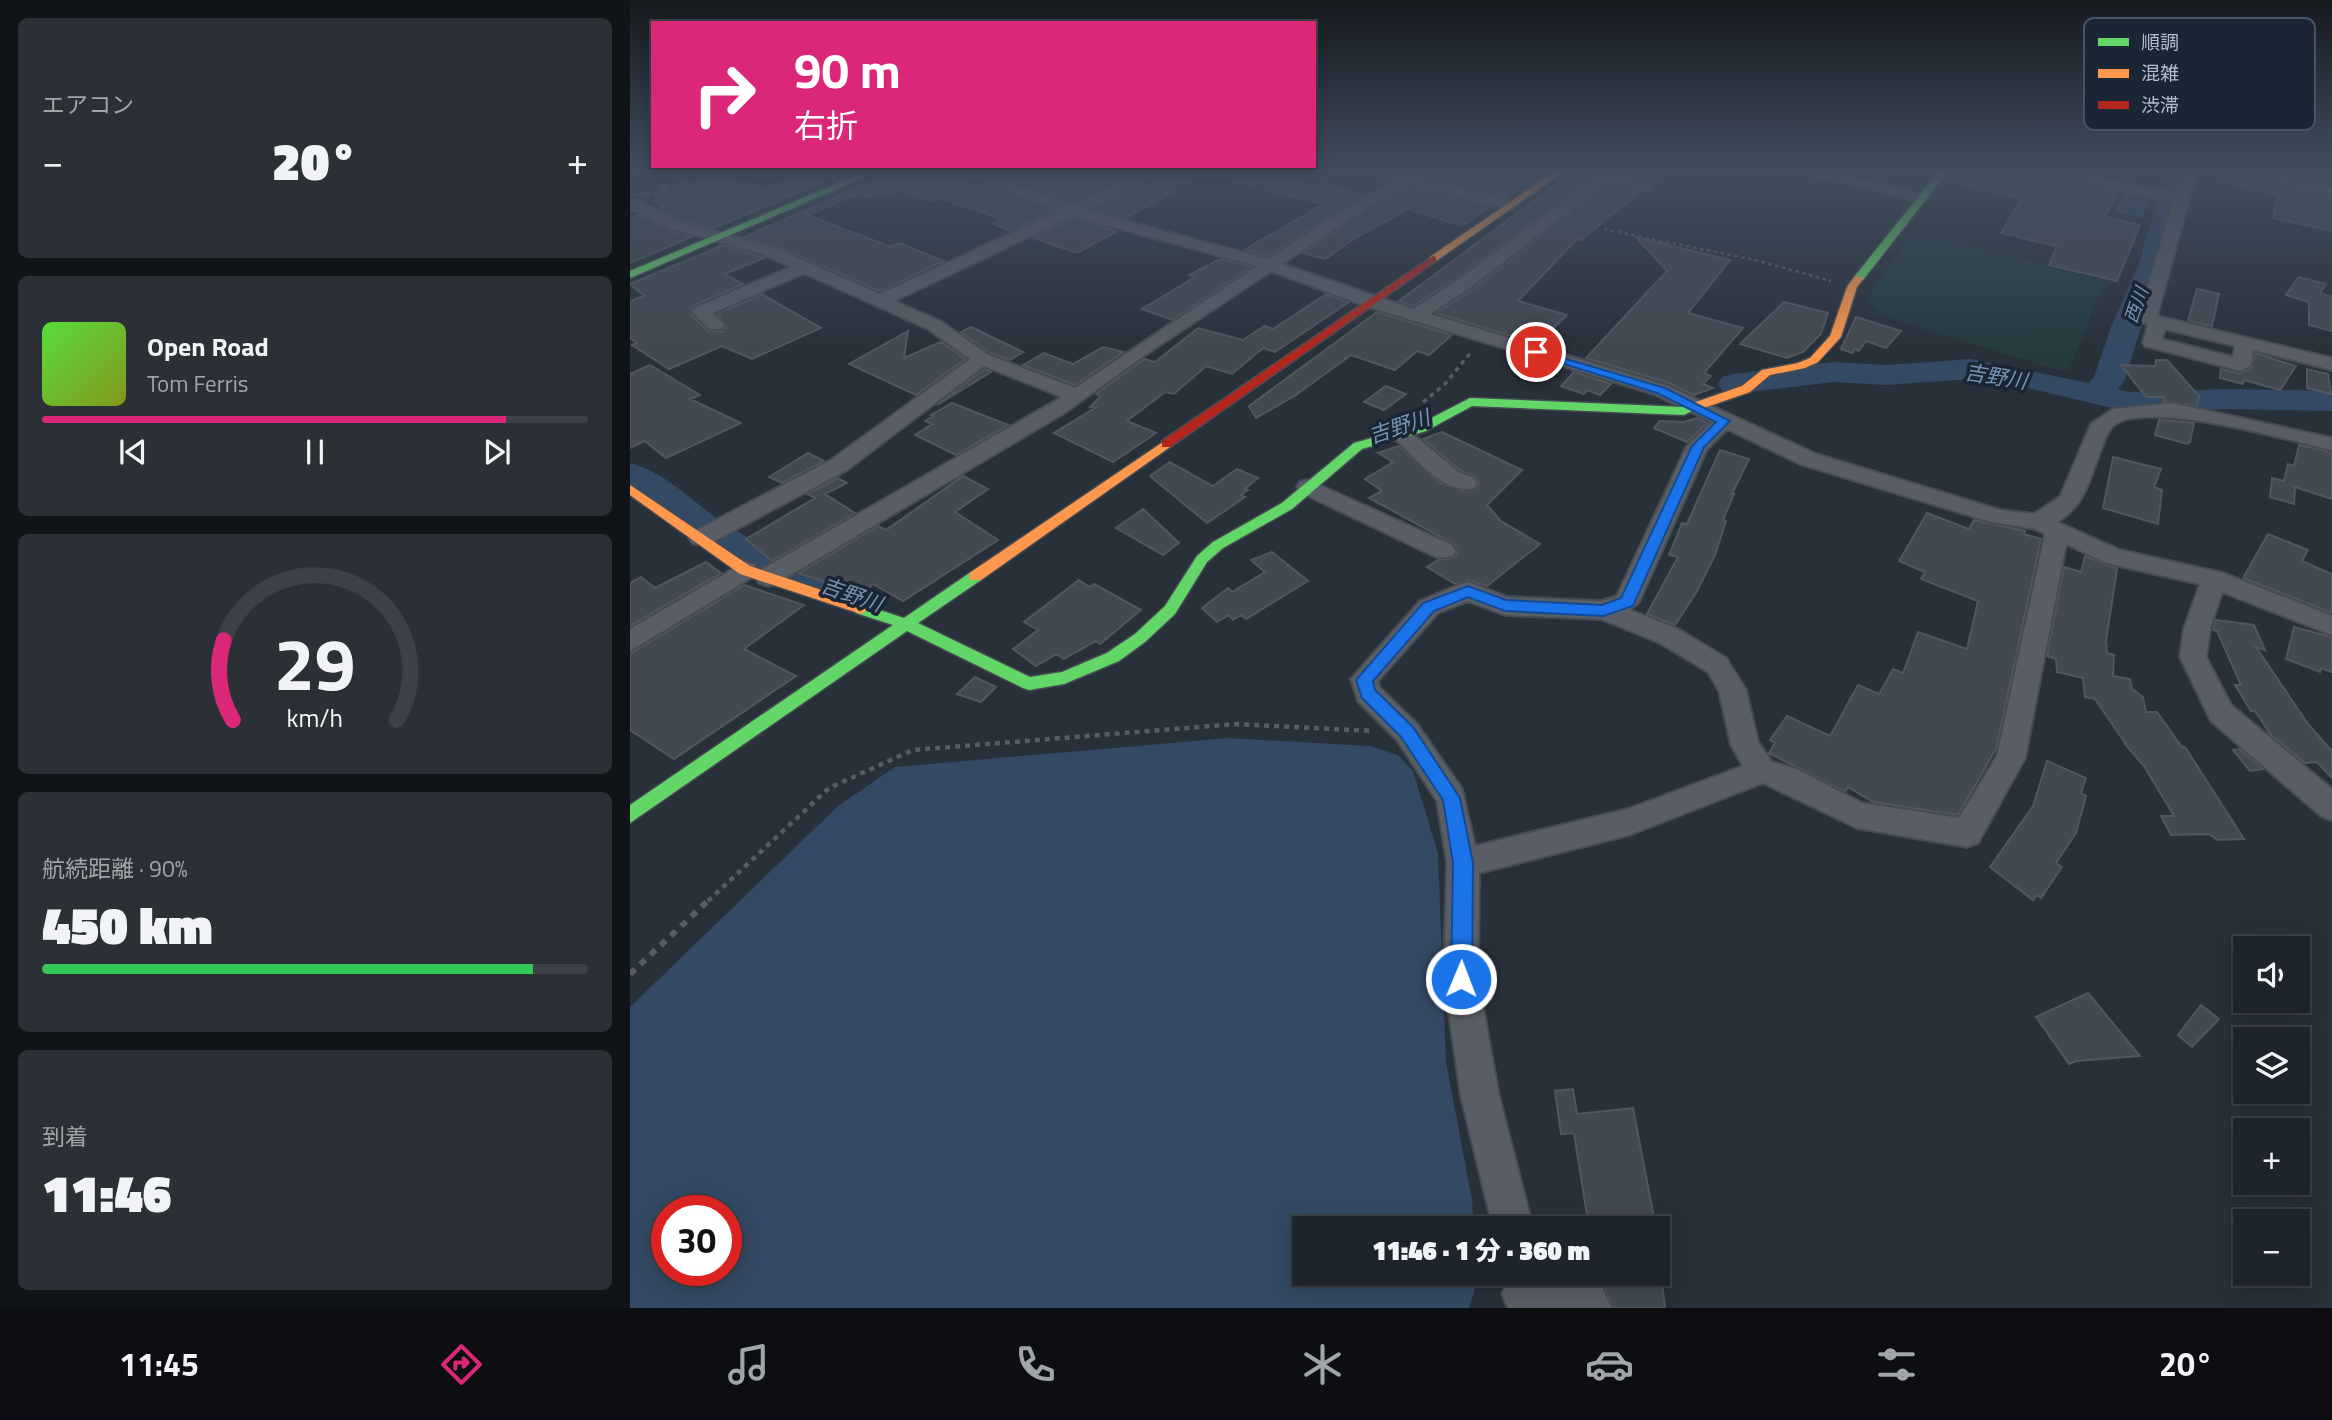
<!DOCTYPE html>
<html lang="ja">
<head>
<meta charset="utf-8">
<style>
  body { margin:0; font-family:"Titillium Web","Noto Sans JP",sans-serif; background:#2b3037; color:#f1f3f6; height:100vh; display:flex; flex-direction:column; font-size:26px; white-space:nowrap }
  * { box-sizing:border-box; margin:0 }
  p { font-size:23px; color:#a1a4a9 }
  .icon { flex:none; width:38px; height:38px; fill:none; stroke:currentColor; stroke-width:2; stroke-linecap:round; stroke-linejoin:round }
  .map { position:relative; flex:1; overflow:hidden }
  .sheet { display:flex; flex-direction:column; gap:18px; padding:18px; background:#101418; width:630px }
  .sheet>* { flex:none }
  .top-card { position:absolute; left:21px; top:21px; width:665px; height:147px; border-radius:0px; box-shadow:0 4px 18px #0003,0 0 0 2px #3c4147; background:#db2777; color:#fff; overflow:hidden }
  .controls { position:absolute; left:1603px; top:936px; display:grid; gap:14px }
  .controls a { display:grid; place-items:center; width:77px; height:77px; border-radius:0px; background:#1e242b; box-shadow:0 4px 18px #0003,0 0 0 2px #3c4147; font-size:35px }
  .speed { position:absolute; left:21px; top:1195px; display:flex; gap:14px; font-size:35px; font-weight:700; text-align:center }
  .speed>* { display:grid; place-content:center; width:91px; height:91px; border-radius:50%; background:#1e242b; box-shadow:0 4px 18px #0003,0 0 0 2px #3c4147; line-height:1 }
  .speed .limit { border:10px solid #d22; background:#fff; color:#111 }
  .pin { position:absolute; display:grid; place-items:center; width:60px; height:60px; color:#fff; margin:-30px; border:4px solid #fff; border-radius:50%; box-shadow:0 2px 7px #0007 }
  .me { position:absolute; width:77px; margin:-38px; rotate:1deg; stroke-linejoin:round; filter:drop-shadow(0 0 5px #0008) }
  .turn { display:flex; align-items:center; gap:24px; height:147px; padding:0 28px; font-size:32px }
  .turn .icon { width:91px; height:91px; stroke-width:2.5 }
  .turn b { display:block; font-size:49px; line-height:60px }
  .big { font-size:52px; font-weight:800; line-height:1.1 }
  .sheet .card { flex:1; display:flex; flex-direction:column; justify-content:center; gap:10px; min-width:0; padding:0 24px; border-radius:10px; background:#2b3037 }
  .sheet .dial { align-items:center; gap:0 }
  .dial svg { height:182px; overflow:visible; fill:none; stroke:#3c4147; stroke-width:7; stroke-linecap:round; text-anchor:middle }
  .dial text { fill:#f1f3f6; stroke:none }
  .song { display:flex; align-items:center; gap:21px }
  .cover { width:84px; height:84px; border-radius:10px; background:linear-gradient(135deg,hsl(110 70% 55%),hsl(70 70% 35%)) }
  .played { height:7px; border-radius:4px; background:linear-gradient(90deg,#db2777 85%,#3c4147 85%) }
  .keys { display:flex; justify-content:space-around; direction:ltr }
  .heat { display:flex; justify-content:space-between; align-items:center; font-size:38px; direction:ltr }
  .charge { height:10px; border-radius:5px; background:linear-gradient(90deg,#34c759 90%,#3c4147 0) }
  .trip { position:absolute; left:662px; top:1216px; width:378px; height:70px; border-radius:0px; background:#1e242b; box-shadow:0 4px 18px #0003,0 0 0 2px #3c4147; font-weight:800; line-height:70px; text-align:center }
  .menu { display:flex; height:112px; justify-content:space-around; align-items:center; background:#0c0e11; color:#a1a4a9 }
  .menu .icon { width:49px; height:49px }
  .menu .active { color:#db2777 }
  .menu b { font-size:32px; color:#f1f3f6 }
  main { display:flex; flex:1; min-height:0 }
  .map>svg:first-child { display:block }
  .green { fill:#253b3f }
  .water { fill:#344963; fill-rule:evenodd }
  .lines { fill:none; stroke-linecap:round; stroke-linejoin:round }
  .river { fill:#344963; fill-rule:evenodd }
  .building { fill:#424951; stroke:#505760; stroke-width:2 }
  .street-casing { stroke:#474c53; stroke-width:4 }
  .fast-casing { stroke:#474c53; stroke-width:3 }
  .slow-casing { stroke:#474c53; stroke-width:3 }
  .jam-casing { stroke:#474c53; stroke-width:3 }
  .path-far3 { stroke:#565d64; stroke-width:2.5; stroke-dasharray:3.5 3.5; stroke-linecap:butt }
  .path-far2 { stroke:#565d64; stroke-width:3.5; stroke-dasharray:4.5 4.5; stroke-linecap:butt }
  .path-far1 { stroke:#565d64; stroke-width:4.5; stroke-dasharray:5 5; stroke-linecap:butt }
  .path { stroke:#565d64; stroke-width:6; stroke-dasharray:7 7; stroke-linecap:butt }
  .street { fill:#595e66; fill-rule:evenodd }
  .fast { fill:#63d668; fill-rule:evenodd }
  .slow { fill:#ff974d; fill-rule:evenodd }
  .jam { fill:#b3261e; fill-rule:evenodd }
  .rail-casing { stroke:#575d64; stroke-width:5 }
  .rail { stroke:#1b2634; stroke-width:3.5; stroke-dasharray:10; stroke-linecap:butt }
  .route { fill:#1a73e8; stroke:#114b97; stroke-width:2 }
  .labels { text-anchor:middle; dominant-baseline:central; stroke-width:7; stroke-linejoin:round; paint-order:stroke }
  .far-water-label { font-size:18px; font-style:italic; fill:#7893b3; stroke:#1b2634 }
  .water-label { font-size:21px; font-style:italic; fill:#7893b3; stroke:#1b2634 }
  .key { fill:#1b2634; stroke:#485361; stroke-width:2 }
  .key-label { font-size:19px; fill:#b2bcca }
</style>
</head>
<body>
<main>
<section class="sheet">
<div class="card"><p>エアコン</p>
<div class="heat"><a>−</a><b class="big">20°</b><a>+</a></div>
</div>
<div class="card">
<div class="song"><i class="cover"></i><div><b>Open Road</b><p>Tom Ferris</p></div></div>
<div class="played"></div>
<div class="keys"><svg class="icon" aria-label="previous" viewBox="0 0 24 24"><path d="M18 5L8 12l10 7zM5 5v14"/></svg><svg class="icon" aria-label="pause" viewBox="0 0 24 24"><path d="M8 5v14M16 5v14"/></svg><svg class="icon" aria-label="next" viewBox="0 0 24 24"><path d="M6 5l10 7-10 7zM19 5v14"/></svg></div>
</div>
<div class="card dial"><svg viewBox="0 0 100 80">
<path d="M14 69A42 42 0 1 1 86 69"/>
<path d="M14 69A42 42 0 0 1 10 34" stroke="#db2777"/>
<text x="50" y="56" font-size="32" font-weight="700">29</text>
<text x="50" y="72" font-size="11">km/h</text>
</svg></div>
<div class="card"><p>航続距離 · 90%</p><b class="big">450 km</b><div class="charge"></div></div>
<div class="card"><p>到着</p><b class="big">11:46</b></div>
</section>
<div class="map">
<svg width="1702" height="1308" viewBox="0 0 1702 1308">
  <rect width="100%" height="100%" fill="#283039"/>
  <path class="green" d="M1281,235L1297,239L1301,235L1475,281L1439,370L1424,369L1246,314V309L1236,299Z"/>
  <path class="water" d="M1494,193L1520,199L1512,218L1485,211Z
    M599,738L739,746L768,755L783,771L808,853L816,1062L842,1200L844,1228H674V1274H846V1285L839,1308H0V1007L208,806L265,767ZM37,1211H96V1270H37Z"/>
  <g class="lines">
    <path class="river" d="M1541,171H1565L1542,236L1538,262L1511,327L1495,380L1488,389L1499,392L1600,389L1702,391V411L1600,409L1499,412L1398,388L1341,379L1257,385L1203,382L1104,394L1092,391L1088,384L1092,377L1104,374L1203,362L1257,365L1341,359L1459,383L1464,377L1481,327L1510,262L1516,236Z
      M0,463C39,473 67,507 100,527C141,553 189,568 236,583L242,593L236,603L221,608L206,603L105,564L62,539L0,490Z"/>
  </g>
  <path class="building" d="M24,171H73L135,189L182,171H219L84,228L52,220L28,208L34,206L24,201L31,199L24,193L51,184Z
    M257,171H327L422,211L381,231L363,224L373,219L310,198L302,201L268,189L252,196L246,194L237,198L228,194L177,215L261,247L269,243L314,261L250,291L143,245L114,237L253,177Z
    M359,171H506L442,202Z
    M535,171H581L495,218L462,209Z
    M586,171H705L688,180L731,196L638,256L614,250L694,204L585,177Z
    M808,171H912L875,197L799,178Z
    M944,171L957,180L827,278L783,306L769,301Z
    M983,171H1036L1024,181Z
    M1326,171H1375L1417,180L1419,176L1487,192L1475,217L1510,225L1487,281L1419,265L1427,246L1371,233L1392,199L1319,182Z
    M1590,171L1702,197V231L1643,218L1648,195L1589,181Z
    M1640,171H1690L1689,182Z
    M978,185L1011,191L951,240L947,239L888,301L937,315L907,344L806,313L843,289Z
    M782,188L859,207L832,226L778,209L727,237L695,259L673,253L746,204Z
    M8,215L38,230L62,237L0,263V218Z
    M443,219L476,228L486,232L447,253L404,238Z
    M1006,237L1100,260L1058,313L1113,328L1074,373L1081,376L1073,384L1083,388L1064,395L1039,383L956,358L1037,271Z
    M93,245L134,258L95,274L113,284L63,306L60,314L78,331L92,332L97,327L88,314L132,294L191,328L122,359L92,346L39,369L2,345L7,343L0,338V301L14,296L0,284Z
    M590,259L621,267L542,320L512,309L565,277L559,275Z
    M1669,277L1696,284L1690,293L1702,297V331L1679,325V302L1656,295Z
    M1567,289L1589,294L1582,326L1558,321Z
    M696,294L719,302L645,352L633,348L602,374L576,366L544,394L535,392L497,421L526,433L483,462L424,433L465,408L460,407L471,396L466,394L514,359L525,362L568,328L613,340L634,326L643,329Z
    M1154,302L1198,313L1191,334L1173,352L1157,358L1110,344Z
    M747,312L822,335L799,355L787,351L765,370L721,355L666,395L626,418L619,406Z
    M1226,317L1271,331L1256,348L1236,341L1229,351L1225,349L1222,353L1211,349Z
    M341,327L393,352L380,360L360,353L331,332Z
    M278,331L274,358L311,342L336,359L286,395L219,364Z
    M473,347L493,352L445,385L393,365L414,353L443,364Z
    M1625,353L1666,366L1650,390L1614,380L1613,384L1590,378L1591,369L1610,374L1622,367Z
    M1526,360H1537L1569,396L1567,406L1533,401L1534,397H1516L1491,365L1525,366Z
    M20,365L70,395L60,399L111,423L36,458L15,441L0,448V374Z
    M354,369L361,372L307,405Z
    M1677,369L1698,374L1701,394L1677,388Z
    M944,372L981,384L970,395L957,390L954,394L931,386Z
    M756,386L776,394L754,410L734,402Z
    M322,403L378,425L326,455L285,435L302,424L295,421L303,416L301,415Z
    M1067,418L1077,423L1057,442L1024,428L1030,421L1054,422Z
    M1529,420L1564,423L1560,442L1557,444L1525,435Z
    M812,432L892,470L857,505L871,521L910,544L857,586L839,580L825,584L797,567L808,560L824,558L828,552L824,544L739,498L752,491L735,479L763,462L748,453L769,446L810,483L832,491L846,489L849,484L846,477L829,470L793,439Z
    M1669,445L1702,452V499L1665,487L1664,504L1640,497L1642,478L1654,481L1658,464L1664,466Z
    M1090,450L1119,459L1102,494H1104L1093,520L1096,521L1085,555L1066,593L1045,625L1017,614L1048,557L1039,555L1052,523L1057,524Z
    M178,453L194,461L152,483L139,477Z
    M1483,457L1531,469L1524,487L1532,490L1528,524L1473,508Z
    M540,462L583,486L607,469L628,478L615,489L618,490L611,495L615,497L577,523L520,476Z
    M333,476L358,489L325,512L368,540L273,601L243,584L237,589L208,578L201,584L169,573L248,526L256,530Z
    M208,478L217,483L195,494L225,513L142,561L116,539L185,498L177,494Z
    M513,509L549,543L533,555L486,528Z
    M1297,513L1339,529L1344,520L1395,531L1394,534L1411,539L1366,749L1328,815L1243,802L1218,787L1215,792L1139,753L1145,743L1140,740L1157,716L1200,736L1228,685L1249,694L1263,669L1273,673L1288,632L1337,649L1348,601L1291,579L1295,572L1269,561Z
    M1638,534L1678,550L1672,561L1702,574V613L1613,578Z
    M642,552L678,581L616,619L611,615L603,620L599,615L587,622L572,608L598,588L602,592L635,572L621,560Z
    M1455,556L1487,569L1476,641L1477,653L1484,655L1483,676L1500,679L1502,689L1513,697L1516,712H1527L1552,747H1555L1614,839L1588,840L1578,834L1541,835L1531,816H1544L1514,766L1499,749L1465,699L1455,697L1453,678L1427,672L1426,659L1417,656L1434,567L1451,572Z
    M76,562L91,573L0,626V583L11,577L25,588Z
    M449,580L460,587L464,584L511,610L470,644L466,641L434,659L427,654L406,666L383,649L408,630L394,622Z
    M114,585L174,605L114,649L166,676L44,759L0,730V654Z
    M1586,620L1624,625L1635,650L1626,647L1678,724L1702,751V778L1687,762L1675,763L1641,735L1625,711H1621L1605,685H1611L1587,631L1583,630Z
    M1664,627L1702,637V672L1691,668L1690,672L1656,659Z
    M345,677L366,687L351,702L327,694Z
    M1610,749L1633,769L1620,771L1603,750Z
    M1417,761L1456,778L1451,793L1456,796L1446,833L1426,863L1432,867L1411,898L1407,895L1403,900L1360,867L1403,806Z
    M1458,993L1510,1056L1446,1061L1439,1064L1406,1017Z
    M1571,1005L1589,1019L1562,1047L1548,1035Z
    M943,1089L947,1114L1003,1108L1026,1228H959L944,1133L931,1134L925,1091Z
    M970,1274H1031L1035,1308H983Z"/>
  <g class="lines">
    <defs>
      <path id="street" d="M329,171H350L442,205L513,171H532L455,210L638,259L735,196L766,181L738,171L778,175L786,171H805L793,179L886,202L889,205L881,210L782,185L745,202L652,264L783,309L828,280L963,179L951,176L950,171H969L1023,183V189L1018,190L977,182L841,287L800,314L1038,386L1186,454L1370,510L1404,514L1430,497L1461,424L1483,409L1542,403L1702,438V450C1665,442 1499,393 1479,431C1462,463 1461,503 1427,522L1490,550L1593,573L1702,616V635L1592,592L1580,629L1576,657L1601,705L1702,789V820L1691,816L1581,721L1550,657L1554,629L1570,584L1476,563L1436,544L1395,758L1348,843L1337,847L1227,828L1133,783L999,835L849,873L848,979L869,1096L903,1228H863L831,1096L814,979L817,863L807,801L767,740L728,701L721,679L790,601L829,585L838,582L877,597L972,601L987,596L1057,446L1082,422L1024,394L736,306L641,271L515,355L436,412L147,583L138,586L129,583L126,577L129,571L432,397L354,366L217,470L79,544H63L59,538L63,532L201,460L340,359L298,329L174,273L83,313L95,325L92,329H80L62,312L65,308L161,267L130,253L39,228L0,208V200L9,201L51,222L142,247L250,294L429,211ZM443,216L627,266L445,388L359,355L310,321L264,301ZM1097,429L1170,464L1361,522L1405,529L1415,534L1367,756L1329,818L1232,803L1166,769L1142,762L1128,742L1116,690L1096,658L1048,629L1000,610L1009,602L1077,449ZM838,601L875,615L971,619L1030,643L1078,672L1089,691L1101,745L1113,766L998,809L845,846L832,789L787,724L750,688L748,681L808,613Z
        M1164,171H1192L1293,194L1300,198L1293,202Z
        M1408,171H1437L1546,194L1553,171H1567L1527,316L1702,358V370L1623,350L1621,365L1611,371L1515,346L1513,342L1518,325L1508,319L1543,203ZM1535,329L1605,346L1603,357L1532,339Z
        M1594,171H1625L1702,187V195Z
        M771,428L778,430L828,472L844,478L847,483L844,488C814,496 784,456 764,438L761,434L764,430Z
        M678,480L822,545L826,551L822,557H806L670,492L667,487L670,482Z
        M115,562L124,564L127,570L124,576L0,651V629Z
        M890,1274H967L981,1308H878L872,1294L878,1279Z"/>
      <path id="fast" d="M237,171H249L0,278V271Z
        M1309,171H1318L1233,280H1225V276Z
        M840,398L1053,407L1064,403L1070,407L1054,415L842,406L796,431L732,449L662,509L593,548L577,562L545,614L515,642L489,661L434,684L399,690L393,688L277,631L0,823V805L263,625L226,613L223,609L226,605L231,604L274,618L341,572H351L353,576L351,580L288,623L400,677L432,672L477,653L505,634L535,606L567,556L583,542L652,503L724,443L788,425Z"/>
      <path id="slow" d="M925,171H935L806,261H800V257Z
        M1225,276L1234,278L1227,287L1211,337L1188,362L1175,368L1140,375L1120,392L1068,410H1060V404L1112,386L1132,370L1168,363L1180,358L1200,336L1217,287Z
        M536,440L542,444L540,447L351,580H341L339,576L341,572Z
        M0,485L120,566L236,605L239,609L231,614L110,574L0,495Z"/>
      <path id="jam" d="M803,256L806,257V261L540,447H532V441Z"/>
    </defs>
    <use href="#street" class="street-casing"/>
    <use href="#fast" class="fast-casing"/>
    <use href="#slow" class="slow-casing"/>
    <use href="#jam" class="jam-casing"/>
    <path class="path-far3" d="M974,229L1125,260L1201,281"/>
    <path class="path-far2" d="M793,402L814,385L842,351"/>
    <path class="path-far1" d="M78,901L199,788L283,750L606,724L743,731"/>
    <path class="path" d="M0,974L80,899"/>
    <use href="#street" class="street"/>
    <use href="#fast" class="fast"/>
    <use href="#slow" class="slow"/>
    <use href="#jam" class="jam"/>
    <defs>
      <path id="rail" d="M0,199L80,171"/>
    </defs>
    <use href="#rail" class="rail-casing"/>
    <use href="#rail" class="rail"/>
  </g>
  <linearGradient id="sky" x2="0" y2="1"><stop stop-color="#161a1f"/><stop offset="0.48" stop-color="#424e5f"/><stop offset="1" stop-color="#424e5f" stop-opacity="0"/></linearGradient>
  <rect width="1702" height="354" fill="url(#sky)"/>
  <path class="route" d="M902,349L1035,388L1100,421L1074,447L1003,606L973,616L875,611L838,597L804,611L743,681L745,690L783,727L830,798L843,863L842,979L839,987L831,990L824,987L821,979L823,863L813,800L771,737L732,698L726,680L793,603L833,588L838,586L876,600L972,605L991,598L1062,446L1086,422L1027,393L902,354Z"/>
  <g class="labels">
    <g class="far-water-label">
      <text transform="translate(1506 305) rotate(-71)">西川</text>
    </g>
    <g class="water-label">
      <text transform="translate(1366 376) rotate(9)">吉野川</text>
      <text transform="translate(769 426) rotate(-19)">吉野川</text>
      <text transform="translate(222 594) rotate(19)">吉野川</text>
    </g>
  </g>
  <rect x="1454" y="18" width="231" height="112" rx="10" class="key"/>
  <rect x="1468" y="38" width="31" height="8" fill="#63d668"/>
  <rect x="1468" y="69" width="31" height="9" fill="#ff974d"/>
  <rect x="1468" y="101" width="31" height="8" fill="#b3261e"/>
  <g class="key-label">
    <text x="1511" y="49">順調</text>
    <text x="1511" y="80">混雑</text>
    <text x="1511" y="112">渋滞</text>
  </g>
</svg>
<div class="controls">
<a><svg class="icon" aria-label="sound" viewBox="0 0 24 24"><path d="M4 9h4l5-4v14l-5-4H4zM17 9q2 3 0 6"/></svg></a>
<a><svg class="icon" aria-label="layers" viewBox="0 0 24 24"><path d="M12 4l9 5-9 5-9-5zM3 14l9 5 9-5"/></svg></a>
<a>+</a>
<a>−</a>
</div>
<div class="speed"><div class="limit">30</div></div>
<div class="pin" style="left:906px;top:352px;background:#d93025"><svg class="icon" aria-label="arrive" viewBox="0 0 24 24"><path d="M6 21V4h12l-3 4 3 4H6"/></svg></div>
<svg class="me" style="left:831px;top:979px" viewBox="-20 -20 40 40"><circle r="17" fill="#1a73e8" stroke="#fff" stroke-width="3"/><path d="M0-11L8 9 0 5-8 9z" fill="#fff"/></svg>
<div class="trip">11:46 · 1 分 · 360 m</div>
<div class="top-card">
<div class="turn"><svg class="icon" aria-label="right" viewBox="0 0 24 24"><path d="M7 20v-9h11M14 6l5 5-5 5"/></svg><div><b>90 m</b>右折</div></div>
</div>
</div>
</main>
<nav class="menu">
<b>11:45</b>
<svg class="icon active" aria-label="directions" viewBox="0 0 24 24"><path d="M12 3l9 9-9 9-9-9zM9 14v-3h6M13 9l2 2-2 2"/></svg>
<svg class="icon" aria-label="music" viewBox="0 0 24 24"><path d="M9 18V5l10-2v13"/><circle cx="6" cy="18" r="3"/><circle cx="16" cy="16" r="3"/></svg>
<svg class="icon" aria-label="phone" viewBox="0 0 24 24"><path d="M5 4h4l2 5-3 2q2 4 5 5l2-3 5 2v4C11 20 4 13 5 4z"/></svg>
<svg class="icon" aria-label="climate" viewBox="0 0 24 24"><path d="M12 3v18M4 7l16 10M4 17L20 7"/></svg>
<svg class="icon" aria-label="car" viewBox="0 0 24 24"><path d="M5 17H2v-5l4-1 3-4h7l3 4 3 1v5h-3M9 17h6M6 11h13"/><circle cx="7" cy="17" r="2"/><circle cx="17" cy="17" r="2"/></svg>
<svg class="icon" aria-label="filters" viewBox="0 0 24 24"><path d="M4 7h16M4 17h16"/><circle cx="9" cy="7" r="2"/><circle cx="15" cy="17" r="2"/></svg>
<b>20°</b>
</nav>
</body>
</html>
